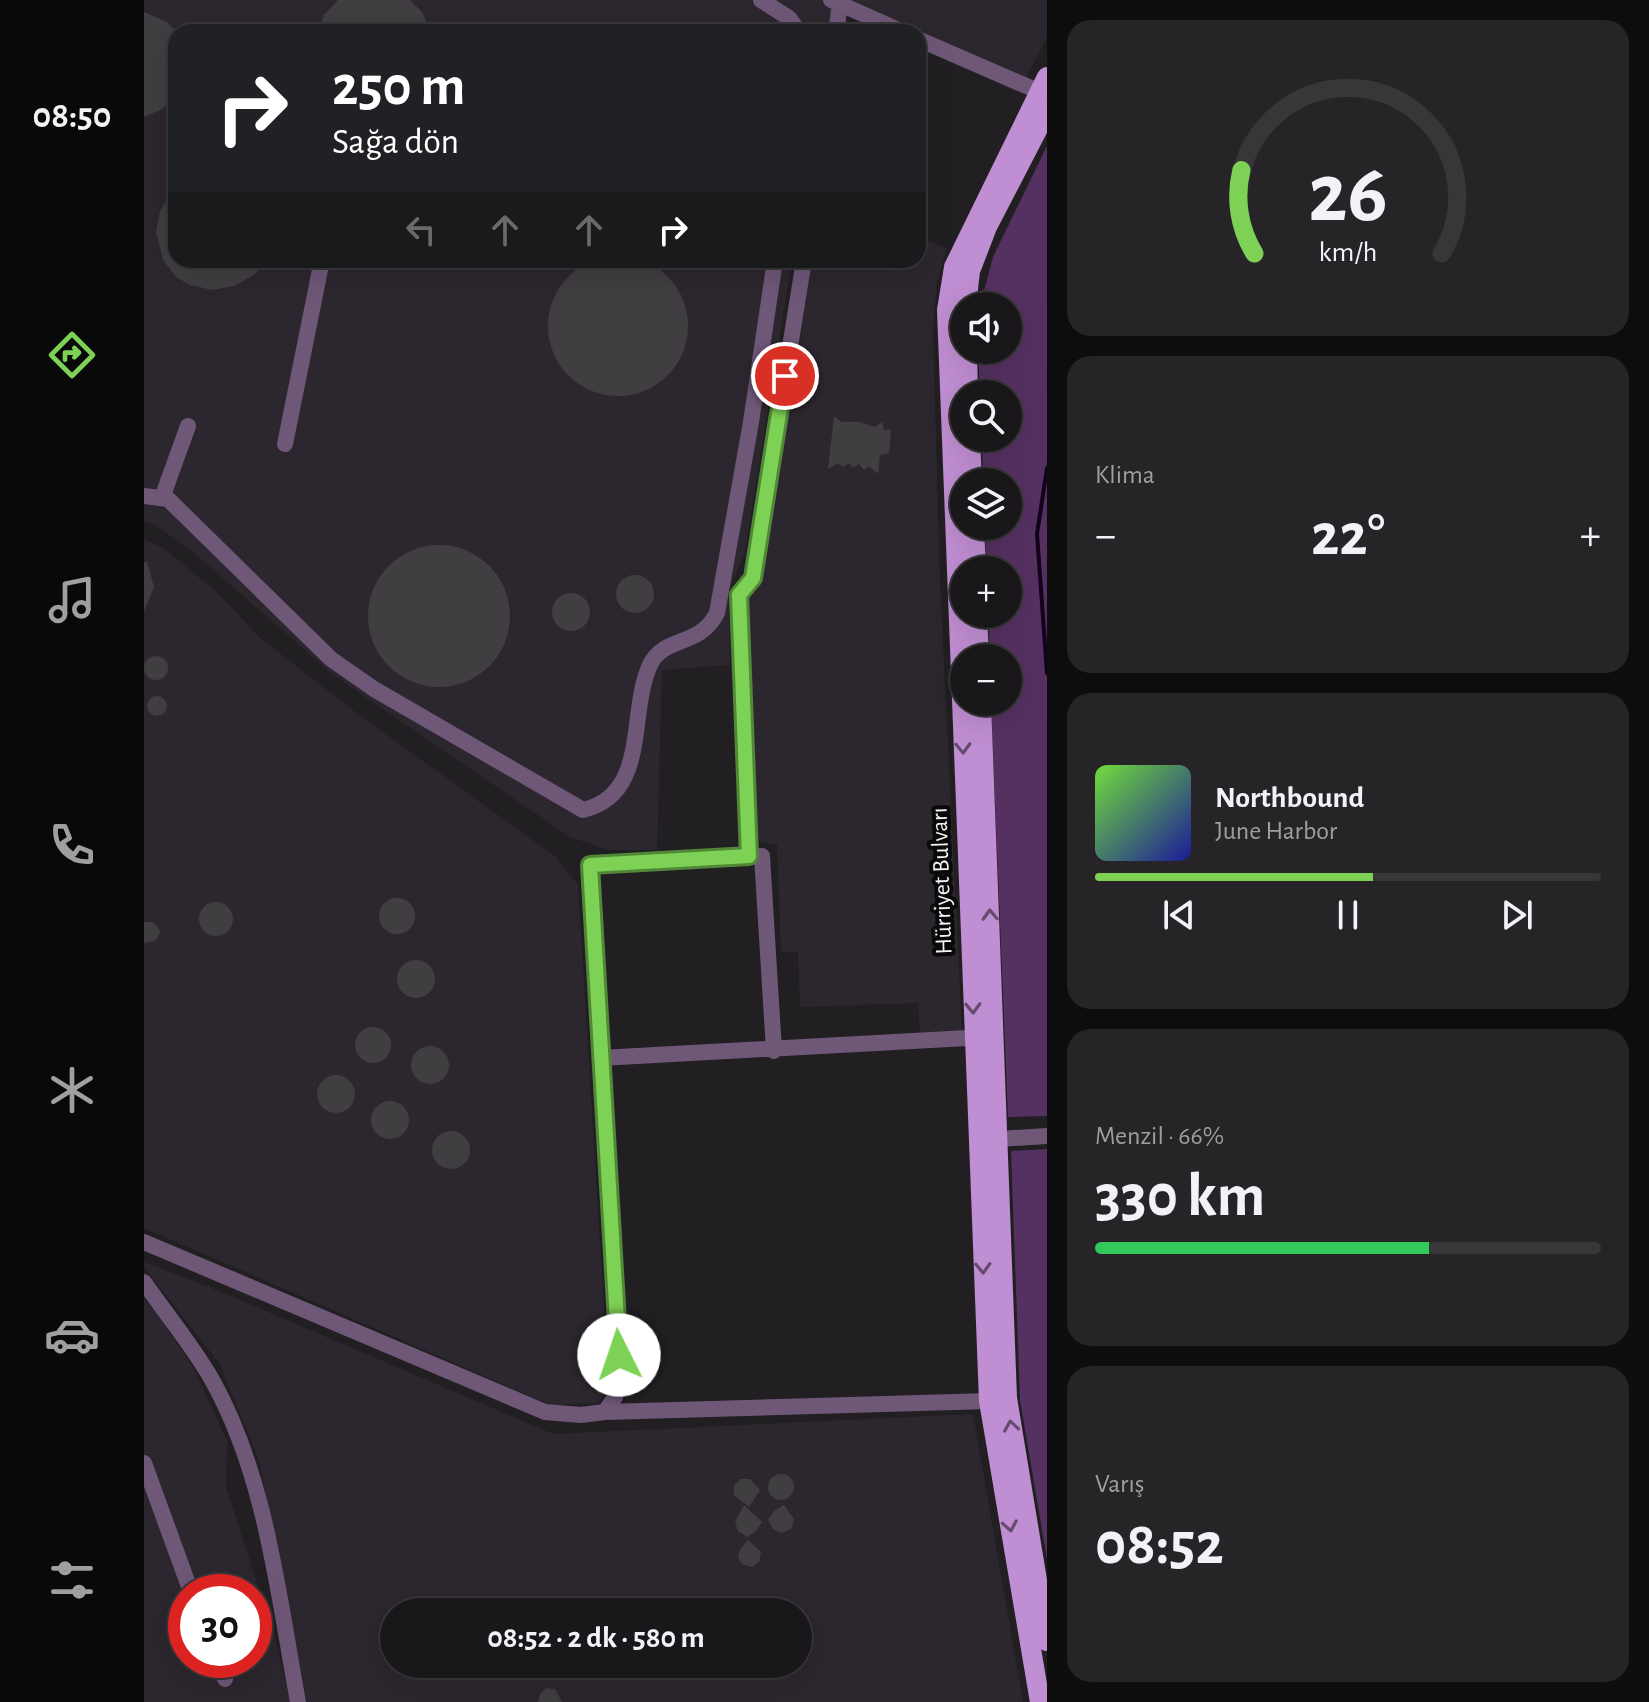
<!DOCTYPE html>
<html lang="tr">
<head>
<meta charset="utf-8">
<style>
  body { margin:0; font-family:"Alegreya Sans",sans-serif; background:#262427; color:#f1f3f6; height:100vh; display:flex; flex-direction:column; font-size:30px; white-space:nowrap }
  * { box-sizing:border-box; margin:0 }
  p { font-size:26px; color:#9f9fa2 }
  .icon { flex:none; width:44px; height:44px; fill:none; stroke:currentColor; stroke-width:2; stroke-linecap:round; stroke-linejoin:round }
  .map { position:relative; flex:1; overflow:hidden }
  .side { display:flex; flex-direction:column; gap:20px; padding:20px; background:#0e0d0e; width:602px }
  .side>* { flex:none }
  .guide { position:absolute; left:24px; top:24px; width:758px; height:244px; border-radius:24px; box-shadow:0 8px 32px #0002,0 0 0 2px #373639; background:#202124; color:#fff; overflow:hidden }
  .buttons { position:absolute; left:806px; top:292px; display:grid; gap:16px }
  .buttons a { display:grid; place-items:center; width:72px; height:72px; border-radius:50%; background:#19171a; box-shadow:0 8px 32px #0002,0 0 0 2px #373639; font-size:40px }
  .speed { position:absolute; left:24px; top:1574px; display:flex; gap:16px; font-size:40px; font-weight:700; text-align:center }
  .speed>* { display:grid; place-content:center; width:104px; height:104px; border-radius:50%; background:#19171a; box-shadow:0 8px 32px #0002,0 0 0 2px #373639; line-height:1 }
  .speed .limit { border:12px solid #d22; background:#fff; color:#111 }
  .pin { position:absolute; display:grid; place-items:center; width:68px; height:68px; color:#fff; margin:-34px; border:4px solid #fff; border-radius:50%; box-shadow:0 2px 8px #0007 }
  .me { position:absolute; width:88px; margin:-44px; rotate:356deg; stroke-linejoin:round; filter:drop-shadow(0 0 6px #0008) }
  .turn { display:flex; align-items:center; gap:28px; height:168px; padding:0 32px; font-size:36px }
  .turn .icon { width:104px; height:104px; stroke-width:2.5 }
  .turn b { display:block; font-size:56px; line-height:68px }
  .lanes { display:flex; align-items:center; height:76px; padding:0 32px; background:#0003; justify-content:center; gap:40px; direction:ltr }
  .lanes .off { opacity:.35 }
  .big { font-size:60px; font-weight:600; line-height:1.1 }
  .side .widget { flex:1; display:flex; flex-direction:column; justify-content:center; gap:12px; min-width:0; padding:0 28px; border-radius:24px; background:#262427 }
  .side .dial { align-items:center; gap:0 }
  .dial svg { height:208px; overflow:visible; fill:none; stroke:#373639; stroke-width:7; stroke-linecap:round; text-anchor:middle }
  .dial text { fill:#f1f3f6; stroke:none }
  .song { display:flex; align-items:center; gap:24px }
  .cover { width:96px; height:96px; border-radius:12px; background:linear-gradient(135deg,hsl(100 70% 55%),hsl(240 70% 35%)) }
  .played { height:8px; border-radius:4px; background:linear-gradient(90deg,#7dd154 55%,#373639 55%) }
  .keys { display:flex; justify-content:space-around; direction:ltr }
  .heat { display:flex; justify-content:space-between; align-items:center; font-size:44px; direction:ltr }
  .charge { height:12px; border-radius:6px; background:linear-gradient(90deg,#34c759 66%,#373639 0) }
  .trip { position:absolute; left:236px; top:1598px; width:432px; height:80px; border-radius:40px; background:#19171a; box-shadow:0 8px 32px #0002,0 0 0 2px #373639; font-weight:600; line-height:80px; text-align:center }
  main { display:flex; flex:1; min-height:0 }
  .menu { display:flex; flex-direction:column; width:144px; justify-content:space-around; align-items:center; background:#0a090a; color:#9f9fa2 }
  .menu .icon { width:56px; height:56px }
  .menu .selected { color:#7dd154 }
  .menu b { font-size:36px; color:#f1f3f6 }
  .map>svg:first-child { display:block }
  .built { fill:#2c272e; fill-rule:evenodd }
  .green { fill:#553162 }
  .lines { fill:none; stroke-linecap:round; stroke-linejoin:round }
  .stream { stroke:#14001c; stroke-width:4 }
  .building { fill:#403e41 }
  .minor { stroke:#6f5778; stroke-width:16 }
  .major { stroke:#c08ed2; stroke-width:20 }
  .oneway { stroke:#654c6e }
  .route-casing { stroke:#518837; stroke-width:20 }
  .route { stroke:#7dd154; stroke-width:14 }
  .labels { text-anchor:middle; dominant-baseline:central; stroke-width:8; stroke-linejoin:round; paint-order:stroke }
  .street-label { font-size:24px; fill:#f4f3f5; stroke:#0a090a }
</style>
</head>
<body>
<main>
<nav class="menu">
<b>08:50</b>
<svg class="icon selected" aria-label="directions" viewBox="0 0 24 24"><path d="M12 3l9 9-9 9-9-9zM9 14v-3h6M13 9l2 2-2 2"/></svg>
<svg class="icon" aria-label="music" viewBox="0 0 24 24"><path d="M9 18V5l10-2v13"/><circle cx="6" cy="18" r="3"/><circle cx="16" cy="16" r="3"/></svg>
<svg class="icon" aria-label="phone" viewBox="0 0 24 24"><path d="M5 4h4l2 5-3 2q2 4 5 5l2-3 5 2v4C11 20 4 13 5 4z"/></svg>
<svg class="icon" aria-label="climate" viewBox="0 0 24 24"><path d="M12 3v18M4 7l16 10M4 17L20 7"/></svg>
<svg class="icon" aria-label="car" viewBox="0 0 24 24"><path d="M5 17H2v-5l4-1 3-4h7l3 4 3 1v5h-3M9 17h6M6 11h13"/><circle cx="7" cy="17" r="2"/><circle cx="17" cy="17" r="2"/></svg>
<svg class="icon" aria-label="filters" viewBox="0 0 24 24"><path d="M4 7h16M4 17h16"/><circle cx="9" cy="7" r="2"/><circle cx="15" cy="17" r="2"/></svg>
</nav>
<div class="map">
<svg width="903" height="1702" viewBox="0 0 903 1702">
  <rect width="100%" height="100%" fill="#211f22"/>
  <path class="built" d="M0,0H903V37L879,84L774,32H759L696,5L684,32H32V260H648L601,552L585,590L586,665L518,670L513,850H464L426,837L188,674L49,552L10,524L0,521Z
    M774,238L803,248L793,282L789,330L796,581L818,1032L776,1035L774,1003L656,1007L654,952H637L633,845L611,840L603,600L614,590L653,363L667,260H774Z
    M0,539L21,549L77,596L116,638L219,718L411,856L434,885L465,1390L453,1403L407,1405L0,1228Z
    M0,1262L63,1286L409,1434L829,1414L879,1702H163L115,1460L75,1363L0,1267ZM250,1612H654V1664H250Z
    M0,1299L14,1315L50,1369L83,1441L82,1487L132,1641L146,1702H0ZM42,1592H110V1660H42Z"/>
  <path class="green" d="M903,146V1116L864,1117L847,702H864V658H846L844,614H864V570H842L841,526H864V482H839L838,438H864V394H836L834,350H864V306H836L849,257Z
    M903,1149V1559L876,1400L867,1151Z"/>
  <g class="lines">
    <path class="stream" d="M903,468L893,534L903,673"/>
  </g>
  <path class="building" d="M194,0H266L278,12L287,32H174L180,15Z
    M0,12L23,22L32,31V97L16,110L0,117Z
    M32,186V260H123L110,275L90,286L68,290L46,285L32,277L19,260L12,232L16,211Z
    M404 326a70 70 0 1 1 140 0a70 70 0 1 1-140 0Z
    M690,416L698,422H715L731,427L738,422L740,430H747L745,453L736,455L734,474L725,466L720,470L715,464L709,468L705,463L699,467L694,463L684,469Z
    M224 616a71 71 0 1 1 142 0a71 71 0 1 1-142 0Z
    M0,562H3L10,587L0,611Z
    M472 594a19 19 0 1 1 38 0a19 19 0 1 1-38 0Z
    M408 612a19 19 0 1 1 38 0a19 19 0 1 1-38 0Z
    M0 668a12 12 0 1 1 24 0a12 12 0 1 1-24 0Z
    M3 706a10 10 0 1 1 20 0a10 10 0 1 1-20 0Z
    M235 916a18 18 0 1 1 36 0a18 18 0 1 1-36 0Z
    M55 919a17 17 0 1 1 34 0a17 17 0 1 1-34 0Z
    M0,922H8L15,928L16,933L11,941L0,943Z
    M253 979a19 19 0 1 1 38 0a19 19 0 1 1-38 0Z
    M211 1045a18 18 0 1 1 36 0a18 18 0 1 1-36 0Z
    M267 1065a19 19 0 1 1 38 0a19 19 0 1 1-38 0Z
    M173 1094a19 19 0 1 1 38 0a19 19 0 1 1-38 0Z
    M227 1120a19 19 0 1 1 38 0a19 19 0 1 1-38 0Z
    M288 1150a19 19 0 1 1 38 0a19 19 0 1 1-38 0Z
    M624 1487a13 13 0 1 1 26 0a13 13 0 1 1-26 0Z
    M597,1479H606L616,1490L605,1507L590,1495V1485Z
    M600,1505L618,1522L612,1531L603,1537L594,1531L591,1522Z
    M640,1505L650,1519L648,1528L638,1533L629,1529L624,1520L630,1511Z
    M604,1540L617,1552L615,1562L608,1567L598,1564L594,1557L596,1550Z
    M402,1688L411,1689L418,1702H394L396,1694Z"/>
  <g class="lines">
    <path class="minor" d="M617,0L645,18L655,32
      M687,0L759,32
      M692,32L696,4
      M774,39L903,95
      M141,444L178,260
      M0,496L24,499L187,659L230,689L439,810C507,794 483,710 507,663C521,636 556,647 573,613L607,422L631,260
      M18,498L44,426
      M605,856H618L630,1051
      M456,1058L842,1037
      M854,1139L903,1136
      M0,1242L401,1412L437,1415L461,1412L471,1397L475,1355L446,865L605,856L595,595L609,578L660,260
      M0,1282C22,1314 48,1345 67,1378C122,1475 134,1594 154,1702
      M461,1412L845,1401
      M0,1463L47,1592
      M74,1660L81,1679"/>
    <path class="major" d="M822,306L826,271L843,227L903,111
      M823,350L824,394
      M826,438L828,482
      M830,526L832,570
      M833,614L835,658
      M837,702L863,1398L903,1641
      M896,1702L845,1401L803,310L810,267L903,77"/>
  </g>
  <defs><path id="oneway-chevron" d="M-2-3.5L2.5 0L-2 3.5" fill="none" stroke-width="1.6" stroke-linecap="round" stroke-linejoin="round" transform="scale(2)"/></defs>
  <g class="oneway">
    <use href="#oneway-chevron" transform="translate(819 748) rotate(88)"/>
    <use href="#oneway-chevron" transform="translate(846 915) rotate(-92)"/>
    <use href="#oneway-chevron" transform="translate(829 1008) rotate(88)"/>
    <use href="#oneway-chevron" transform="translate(839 1268) rotate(88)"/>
    <use href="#oneway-chevron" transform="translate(867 1426) rotate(-99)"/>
    <use href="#oneway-chevron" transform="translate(866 1526) rotate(80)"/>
  </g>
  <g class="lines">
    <defs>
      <path id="route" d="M475,1355L446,865L605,856L595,595L609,578L641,376"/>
    </defs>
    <use href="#route" class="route-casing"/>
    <use href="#route" class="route"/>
  </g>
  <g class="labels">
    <g class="street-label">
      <text transform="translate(798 881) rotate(-92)">Hürriyet Bulvarı</text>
    </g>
  </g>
</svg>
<div class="buttons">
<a><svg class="icon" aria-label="sound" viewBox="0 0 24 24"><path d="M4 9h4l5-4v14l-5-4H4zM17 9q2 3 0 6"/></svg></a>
<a><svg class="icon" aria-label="search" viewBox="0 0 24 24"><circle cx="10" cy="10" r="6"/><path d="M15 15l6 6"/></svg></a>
<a><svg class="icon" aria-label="layers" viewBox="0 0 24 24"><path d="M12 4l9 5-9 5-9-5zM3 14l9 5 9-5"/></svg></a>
<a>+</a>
<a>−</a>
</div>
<div class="speed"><div class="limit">30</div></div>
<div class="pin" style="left:641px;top:376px;background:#d93025"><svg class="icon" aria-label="arrive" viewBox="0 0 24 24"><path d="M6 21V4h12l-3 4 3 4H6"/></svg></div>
<svg class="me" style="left:475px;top:1355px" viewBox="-20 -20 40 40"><circle r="19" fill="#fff"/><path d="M0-13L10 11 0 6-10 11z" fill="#7dd154"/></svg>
<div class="trip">08:52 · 2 dk · 580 m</div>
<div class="guide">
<div class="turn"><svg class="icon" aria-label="right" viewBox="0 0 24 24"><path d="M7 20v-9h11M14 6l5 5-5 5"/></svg><div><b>250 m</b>Sağa dön</div></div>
<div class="lanes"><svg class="icon off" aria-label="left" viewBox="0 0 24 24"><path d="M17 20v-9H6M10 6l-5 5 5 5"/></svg><svg class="icon off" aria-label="ahead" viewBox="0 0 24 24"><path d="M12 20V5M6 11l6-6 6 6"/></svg><svg class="icon off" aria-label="ahead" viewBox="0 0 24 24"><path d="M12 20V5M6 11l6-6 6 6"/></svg><svg class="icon" aria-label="right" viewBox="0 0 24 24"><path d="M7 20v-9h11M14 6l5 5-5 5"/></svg></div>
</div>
</div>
<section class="side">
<div class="widget dial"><svg viewBox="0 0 100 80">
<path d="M14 69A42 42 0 1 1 86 69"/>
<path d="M14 69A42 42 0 0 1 9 37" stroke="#7dd154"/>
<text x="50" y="56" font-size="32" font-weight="700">26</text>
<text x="50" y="72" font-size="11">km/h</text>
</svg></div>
<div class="widget"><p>Klima</p>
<div class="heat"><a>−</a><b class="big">22°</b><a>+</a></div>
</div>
<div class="widget">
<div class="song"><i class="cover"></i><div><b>Northbound</b><p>June Harbor</p></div></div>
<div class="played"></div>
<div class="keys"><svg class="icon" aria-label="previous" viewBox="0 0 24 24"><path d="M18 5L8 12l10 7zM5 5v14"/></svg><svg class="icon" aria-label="pause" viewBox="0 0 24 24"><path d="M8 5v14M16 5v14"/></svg><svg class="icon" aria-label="next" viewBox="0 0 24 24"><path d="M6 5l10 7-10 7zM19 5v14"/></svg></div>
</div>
<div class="widget"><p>Menzil · 66%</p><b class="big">330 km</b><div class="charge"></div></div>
<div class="widget"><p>Varış</p><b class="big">08:52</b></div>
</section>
</main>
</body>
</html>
